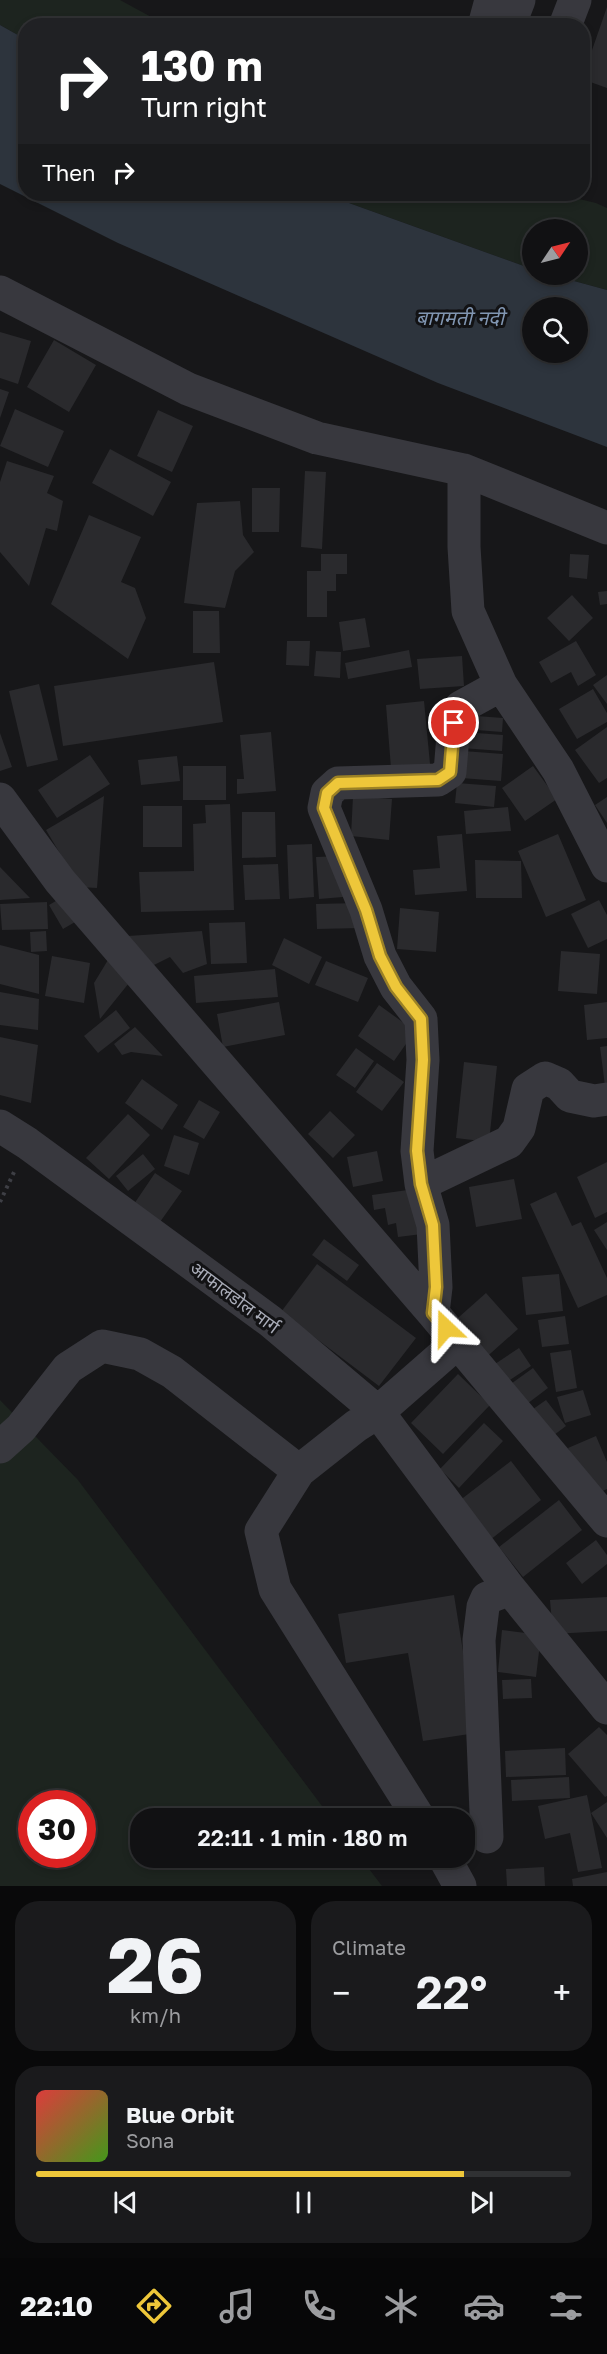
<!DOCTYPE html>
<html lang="en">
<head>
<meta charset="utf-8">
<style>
  body { margin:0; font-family:"Golos Text","Noto Sans Devanagari",sans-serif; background:#1a1a1c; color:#f1f3f6; height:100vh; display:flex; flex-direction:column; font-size:22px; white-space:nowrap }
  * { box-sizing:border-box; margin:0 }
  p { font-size:20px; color:#9c9da0 }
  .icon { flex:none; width:33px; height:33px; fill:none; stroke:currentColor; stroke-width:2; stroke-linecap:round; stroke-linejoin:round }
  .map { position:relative; height:1886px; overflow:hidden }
  .drawer { display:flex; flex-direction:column; gap:15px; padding:15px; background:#09090a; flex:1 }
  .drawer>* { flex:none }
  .guide { position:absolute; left:18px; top:18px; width:572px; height:183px; border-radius:24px; box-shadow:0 3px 9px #0003,0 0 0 2px #303133; background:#202124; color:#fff; overflow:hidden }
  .needle { width:39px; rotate:55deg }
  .tools { position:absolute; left:522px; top:219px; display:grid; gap:12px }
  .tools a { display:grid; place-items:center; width:66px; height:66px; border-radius:50%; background:#111113; box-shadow:0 3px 9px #0003,0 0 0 2px #303133; font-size:30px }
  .speed { position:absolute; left:18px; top:1790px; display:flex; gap:12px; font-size:30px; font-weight:700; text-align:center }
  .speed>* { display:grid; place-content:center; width:78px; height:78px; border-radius:50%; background:#111113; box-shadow:0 3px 9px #0003,0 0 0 2px #303133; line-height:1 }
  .speed .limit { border:9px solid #d22; background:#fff; color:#111 }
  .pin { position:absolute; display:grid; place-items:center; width:51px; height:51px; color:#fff; margin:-26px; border:3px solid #fff; border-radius:50%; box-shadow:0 2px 6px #0007 }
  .me { position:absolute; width:66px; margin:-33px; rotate:337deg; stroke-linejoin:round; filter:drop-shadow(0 0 4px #0008) }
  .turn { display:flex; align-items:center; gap:21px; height:126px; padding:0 24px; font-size:27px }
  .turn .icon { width:78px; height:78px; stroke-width:2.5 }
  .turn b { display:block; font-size:42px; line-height:51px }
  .then { display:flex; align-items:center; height:57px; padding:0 24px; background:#0003; gap:12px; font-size:22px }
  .big { font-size:45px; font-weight:600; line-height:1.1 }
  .drawer .widget { flex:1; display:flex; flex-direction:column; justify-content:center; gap:9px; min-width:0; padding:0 21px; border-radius:24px; background:#1a1a1c }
  .drawer .dial { align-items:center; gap:0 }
  .dial b { font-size:78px; line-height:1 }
  .song { display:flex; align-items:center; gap:18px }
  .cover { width:72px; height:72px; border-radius:9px; background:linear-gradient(135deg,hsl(0 70% 55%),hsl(100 70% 35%)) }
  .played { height:6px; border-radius:3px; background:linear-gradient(90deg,#eec73a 80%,#303133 80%) }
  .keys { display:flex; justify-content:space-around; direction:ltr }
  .heat { display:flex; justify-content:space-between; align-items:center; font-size:33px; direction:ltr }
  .drawer .tiles { flex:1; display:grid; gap:15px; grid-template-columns:1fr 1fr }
  .widget:last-child { grid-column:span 2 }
  .trip { position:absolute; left:130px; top:1808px; width:345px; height:60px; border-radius:24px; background:#111113; box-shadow:0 3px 9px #0003,0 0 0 2px #303133; font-weight:600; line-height:60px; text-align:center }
  .dock { display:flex; height:96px; justify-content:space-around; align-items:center; background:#070708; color:#9c9da0 }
  .dock .icon { width:42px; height:42px }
  .dock .active { color:#eec73a }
  .dock b { font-size:27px; color:#f1f3f6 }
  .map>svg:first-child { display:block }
  .green { fill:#1d241f; fill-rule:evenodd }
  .water { fill:#2d343d; fill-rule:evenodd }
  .building { fill:#2a2a2d }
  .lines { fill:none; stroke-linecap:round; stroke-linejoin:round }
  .path { stroke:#3e3f45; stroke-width:4; stroke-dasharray:3 4.5; stroke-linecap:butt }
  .minor { stroke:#38383e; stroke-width:33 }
  .route-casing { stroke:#9b8126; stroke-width:15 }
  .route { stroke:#eec73a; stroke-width:10 }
  .labels { text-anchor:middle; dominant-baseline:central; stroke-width:6; stroke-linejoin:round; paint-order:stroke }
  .street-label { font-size:18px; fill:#a9acb8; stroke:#121214 }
  .water-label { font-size:20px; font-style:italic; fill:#8196b2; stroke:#121214 }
</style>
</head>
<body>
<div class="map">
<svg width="607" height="1886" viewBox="0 0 607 1886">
  <rect width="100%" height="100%" fill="#171719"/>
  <path class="green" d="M0,0H120L166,25L26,26L25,39L0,25Z
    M324,194H558L596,203L607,208V290L552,275L578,274V230H532V269Z
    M0,1400L78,1480L331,1818H141V1857H360L382,1886H0ZM32,1803H82V1854H32Z"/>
  <path class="water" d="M0,25L25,39L26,194H324L532,269V274L552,275L607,290V447L438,383L118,243L0,184ZM532,308H578V352H532Z"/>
  <path class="building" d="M607,7V88L582,79Z
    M0,332L31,341L18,384L0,378Z
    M54,340L96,365L69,412L27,387Z
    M0,389L9,392L0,418Z
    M15,409L64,431L48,467L0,446Z
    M158,410L193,426L172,472L137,456Z
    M110,449L171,482L153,516L92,483Z
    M7,461L54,476L47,493L63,501L57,531L46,528L29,586L0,552V482Z
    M305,471L326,472L322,549L301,547Z
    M252,488H280L279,532H252Z
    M240,501L243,535L254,552L235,571L225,608L184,603L197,503Z
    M89,515L141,537L121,582L135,588L146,618L128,659L51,604Z
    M321,554H347V574H336V591H327V617H307V571H321Z
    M570,554L589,555L587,579L569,577Z
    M607,591V604L600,605L598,592Z
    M572,595L593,618L569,641L547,618Z
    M193,611H219L220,653H193Z
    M365,618L370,647L343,651L339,622Z
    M287,641H310L309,666L286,665Z
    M576,641L596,675L578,686L571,672L551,683L539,662Z
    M409,650L412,667L348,679L345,663Z
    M316,651L341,652L340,678L314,676Z
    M462,656L464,686L420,689L417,659Z
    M214,662L223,722L63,746L54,686Z
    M607,675V704L593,685Z
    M39,684L58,760L27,767L9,691Z
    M593,689L607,713V722L577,739L559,709Z
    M424,701L430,764L391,768L386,705Z
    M463,715L503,718L502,732L463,729Z
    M607,727V778L599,783L575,750Z
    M271,732L276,791L237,794V779H244L240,735Z
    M463,732L503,735L502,751L462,748Z
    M0,733L12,767L0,771Z
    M463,751L503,754L501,781L461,778Z
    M90,755L110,784L57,818L38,790Z
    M177,756L180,781L141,785L138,760Z
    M183,766H226V800H183Z
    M533,766L557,799L525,821L502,788Z
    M457,783L496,786L494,807L455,803Z
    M104,796L97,888L80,887L46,830Z
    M353,796L392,799L389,840L351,836Z
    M607,797V823L595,805Z
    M230,804L234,910L141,912L139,872L194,871L193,824L206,823L205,805Z
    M143,806H182V847H143Z
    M508,807L511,831L466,834L464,811Z
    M242,812H275L276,857L242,858Z
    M462,834L467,891L415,895L413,870L440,868L437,836Z
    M558,834L586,900L546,917L518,851Z
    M312,844L314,897L289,899L287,845Z
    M341,856L343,897L319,899L316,857Z
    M475,860L521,861L522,898H476Z
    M278,864L280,899L245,900L243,865Z
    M0,867L30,898L0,900Z
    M61,898L75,922L63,929L49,905Z
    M599,900L607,915V939L588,948L571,914Z
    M47,902L48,929L2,930L0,904Z
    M359,903L360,928L317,929L316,904Z
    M400,908L439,912L436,952L397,949Z
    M245,922L247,963L211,964L209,923Z
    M46,931L47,951L31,952L30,932Z
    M202,931L207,964L183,973L170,957L154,965L128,936Z
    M284,938L322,957L309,984L272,965Z
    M0,945L39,955V994L0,984Z
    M561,951L600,954L597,994L558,991Z
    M111,955L133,978L100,1019L94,983Z
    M52,956L90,963L84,1003L45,996Z
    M326,961L368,978L358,1002L315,985Z
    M275,969L278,997L196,1003L194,976Z
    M0,992L39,999L38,1030L0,1025Z
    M279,1002L285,1035L223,1047L217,1014Z
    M607,1002V1038L587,1040L584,1005Z
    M379,1005L415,1031L394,1061L358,1036Z
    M116,1010L130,1028L98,1053L84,1036Z
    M135,1027L163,1056L131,1052L122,1055L114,1044Z
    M0,1037L38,1045L31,1103L0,1095Z
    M607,1046V1085L605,1086L600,1047Z
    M356,1048L374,1061L355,1088L336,1075Z
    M464,1062L497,1066L489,1142L456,1138Z
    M377,1063L404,1082L382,1111L356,1092Z
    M142,1079L178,1105L162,1130L125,1103Z
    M199,1100L220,1112L204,1139L183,1127Z
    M330,1111L355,1135L333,1158L308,1134Z
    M128,1114L150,1135L109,1179L86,1158Z
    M174,1135L199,1143L189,1175L164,1166Z
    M377,1151L383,1181L353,1187L347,1157Z
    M143,1154L155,1169L128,1191L116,1176Z
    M607,1162V1212L595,1218L577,1177Z
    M155,1173L182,1191L160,1222L134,1204Z
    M514,1179L522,1219L476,1227L469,1187Z
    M415,1189L422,1234L398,1237L396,1223L388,1225L385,1208L374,1210L372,1195Z
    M556,1192L572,1226L581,1222L607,1278V1295L578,1308L530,1204Z
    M607,1222V1250L594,1230Z
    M324,1239L359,1265L347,1281L312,1255Z
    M317,1264L416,1338L379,1386L281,1312Z
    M559,1274L563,1311L526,1315L522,1277Z
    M486,1293L518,1329L482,1361L450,1325Z
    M565,1316L569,1344L542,1347L538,1320Z
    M519,1348L531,1366L501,1386L489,1368Z
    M571,1350L577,1388L556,1392L550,1353Z
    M533,1368L548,1388L519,1410L504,1389Z
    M458,1374L490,1405L443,1454L411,1423Z
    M583,1390L591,1415L565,1423L557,1397Z
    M546,1400L566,1426L546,1441L526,1414Z
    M484,1423L503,1441L459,1488L440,1469Z
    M596,1436L607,1462V1489L589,1497L568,1448Z
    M511,1461L541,1500L490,1540L459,1501Z
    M559,1500L582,1530L523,1577L499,1547Z
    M596,1540L607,1555V1564L582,1584L566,1563Z
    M454,1595L476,1733L423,1741L408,1653L346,1663L338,1614Z
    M607,1597V1631L553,1634L550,1600Z
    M502,1630L541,1635L536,1677L498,1672Z
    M531,1679L532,1698L503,1699L502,1680Z
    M599,1727L607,1735V1796L605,1797L568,1754Z
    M565,1748L566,1775L506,1777L505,1751Z
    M569,1777L570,1798L512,1801L511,1780Z
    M587,1795L602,1868L578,1872L570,1833L545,1839L538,1806Z
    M607,1802V1838L591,1813Z
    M544,1867L545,1886H507L506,1869Z
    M607,1872V1886H573L572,1879Z"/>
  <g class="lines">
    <path class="path" d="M0,1202L15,1170"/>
    <path class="minor" d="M484,26L491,0
      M509,26L519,0
      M565,26L575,0
      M0,292L188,389L317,438L464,470L607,528
      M464,470V547L468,611L501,685L558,770L607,866
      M0,799L60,881L433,1313L607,1521
      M0,1126L27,1143L270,1321L378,1412L458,1342
      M421,1184L509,1142L519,1128L528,1089L545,1078L559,1084L570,1096L594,1101L607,1099
      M433,1313L436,1287L433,1225L421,1184L417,1151L423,1060L421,1019L396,987L380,956L366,910L324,808L327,793L338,783L438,780L450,772L454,723L461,707L501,685
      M0,1447L21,1428L68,1368L102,1346L140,1354L172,1372L299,1471
      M419,1818L275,1589L261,1531L299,1471L356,1426L378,1412L510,1589L607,1708
      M487,1837L479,1640L483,1607L487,1598L510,1589
      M444,1857L460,1886"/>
  </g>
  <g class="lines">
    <defs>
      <path id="route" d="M446,1328L433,1313L436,1287L433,1225L421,1184L417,1151L423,1060L421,1019L396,987L380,956L366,910L324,808L327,793L338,783L438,780L450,772L454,723"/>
    </defs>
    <use href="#route" class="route-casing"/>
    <use href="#route" class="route"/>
  </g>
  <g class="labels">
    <g class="street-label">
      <text transform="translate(235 1297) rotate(37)">आफालडोल मार्ग</text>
    </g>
    <g class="water-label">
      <text x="460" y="317">बागमती नदी</text>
    </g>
  </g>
</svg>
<div class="tools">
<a><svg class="needle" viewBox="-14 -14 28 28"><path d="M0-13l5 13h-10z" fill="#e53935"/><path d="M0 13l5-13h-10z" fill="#9c9da0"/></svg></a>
<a><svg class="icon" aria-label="search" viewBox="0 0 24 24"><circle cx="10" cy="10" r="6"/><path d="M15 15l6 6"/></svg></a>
</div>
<div class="speed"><div class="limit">30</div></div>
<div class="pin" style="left:454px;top:723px;background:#d93025"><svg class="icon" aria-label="arrive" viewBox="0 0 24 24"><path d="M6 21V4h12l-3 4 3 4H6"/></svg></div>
<svg class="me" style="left:446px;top:1328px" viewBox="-20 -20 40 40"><path d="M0-17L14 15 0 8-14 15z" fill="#eec73a" stroke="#fff" stroke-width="4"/></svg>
<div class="trip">22:11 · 1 min · 180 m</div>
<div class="guide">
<div class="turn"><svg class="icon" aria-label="right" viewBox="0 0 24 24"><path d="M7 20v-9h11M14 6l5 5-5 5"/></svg><div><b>130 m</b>Turn right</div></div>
<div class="then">Then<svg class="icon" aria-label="right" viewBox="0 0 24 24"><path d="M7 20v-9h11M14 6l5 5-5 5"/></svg></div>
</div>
</div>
<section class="drawer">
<div class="tiles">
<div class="widget dial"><b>26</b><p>km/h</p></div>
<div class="widget"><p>Climate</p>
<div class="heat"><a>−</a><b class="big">22°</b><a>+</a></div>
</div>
<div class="widget">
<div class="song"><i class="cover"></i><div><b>Blue Orbit</b><p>Sona</p></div></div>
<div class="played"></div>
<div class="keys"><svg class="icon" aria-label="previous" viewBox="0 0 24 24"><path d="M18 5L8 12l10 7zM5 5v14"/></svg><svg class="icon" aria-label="pause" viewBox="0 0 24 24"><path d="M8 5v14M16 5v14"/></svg><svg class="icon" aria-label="next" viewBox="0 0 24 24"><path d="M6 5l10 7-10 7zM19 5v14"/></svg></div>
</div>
</div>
</section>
<nav class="dock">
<b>22:10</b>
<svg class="icon active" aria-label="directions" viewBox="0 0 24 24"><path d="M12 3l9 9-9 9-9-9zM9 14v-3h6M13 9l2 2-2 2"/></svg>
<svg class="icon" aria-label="music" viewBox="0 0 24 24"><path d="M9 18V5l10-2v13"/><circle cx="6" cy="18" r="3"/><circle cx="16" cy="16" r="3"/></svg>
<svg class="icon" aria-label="phone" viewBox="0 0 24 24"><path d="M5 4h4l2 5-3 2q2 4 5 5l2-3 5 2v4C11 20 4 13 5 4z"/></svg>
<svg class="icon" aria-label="climate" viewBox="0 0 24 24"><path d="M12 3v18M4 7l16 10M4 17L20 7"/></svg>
<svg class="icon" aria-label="car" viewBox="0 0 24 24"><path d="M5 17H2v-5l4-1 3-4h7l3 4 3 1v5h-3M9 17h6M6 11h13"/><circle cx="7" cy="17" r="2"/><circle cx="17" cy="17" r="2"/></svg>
<svg class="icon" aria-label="filters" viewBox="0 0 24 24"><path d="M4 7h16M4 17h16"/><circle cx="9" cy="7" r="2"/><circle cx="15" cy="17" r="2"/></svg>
</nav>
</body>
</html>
